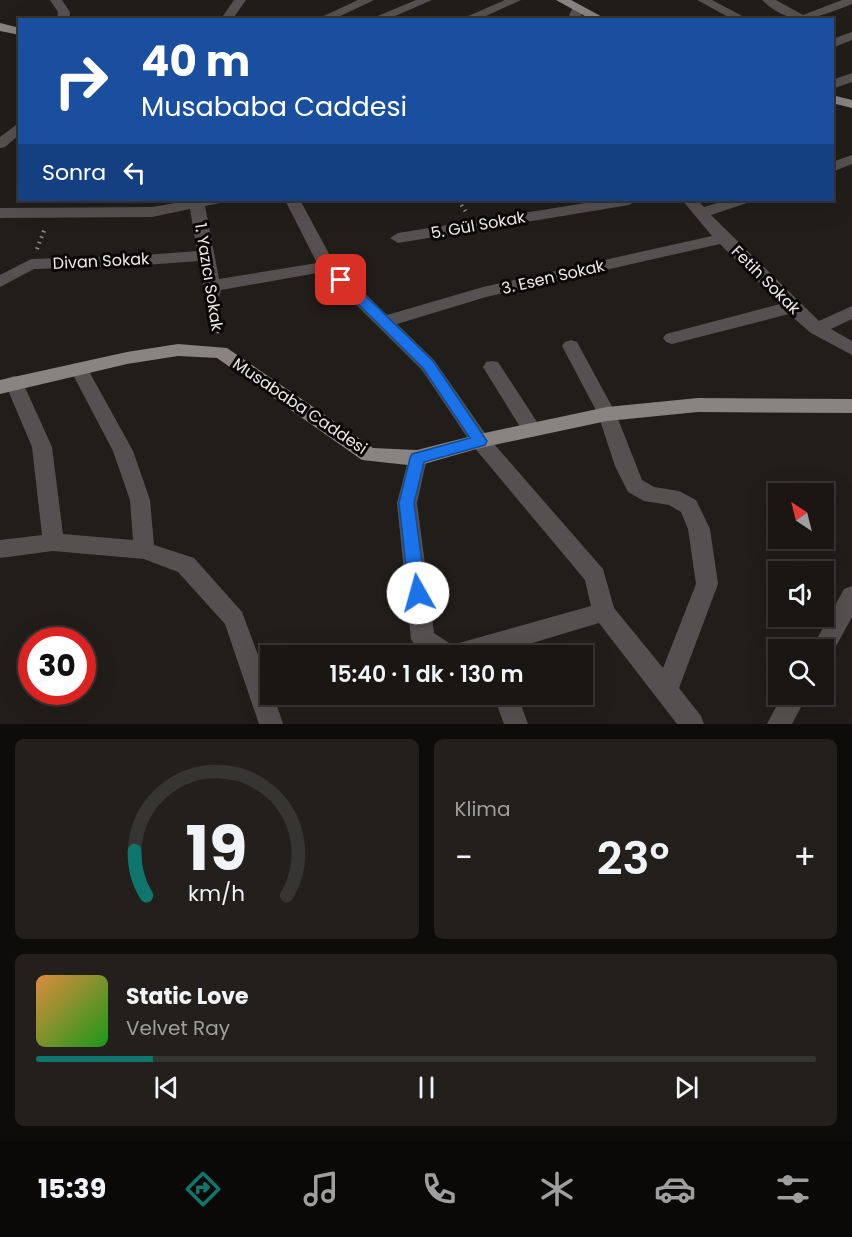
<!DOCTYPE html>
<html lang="tr">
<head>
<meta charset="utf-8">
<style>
  body { margin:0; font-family:Poppins,sans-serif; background:#221f1d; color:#f1f3f6; height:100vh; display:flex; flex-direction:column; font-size:22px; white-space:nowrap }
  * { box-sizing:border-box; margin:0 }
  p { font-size:20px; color:#9f9fa0 }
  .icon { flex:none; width:33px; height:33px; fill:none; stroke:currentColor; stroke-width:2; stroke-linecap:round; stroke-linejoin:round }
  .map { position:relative; height:724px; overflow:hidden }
  .sheet { display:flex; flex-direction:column; gap:15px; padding:15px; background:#0e0c0b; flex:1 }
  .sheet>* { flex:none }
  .hud { position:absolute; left:18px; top:18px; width:816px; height:183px; border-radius:0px; box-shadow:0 6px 24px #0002,0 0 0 2px #373534; background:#1a4fa0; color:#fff; overflow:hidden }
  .needle { width:39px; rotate:325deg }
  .buttons { position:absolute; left:768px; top:483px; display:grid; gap:12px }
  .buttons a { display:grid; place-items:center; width:66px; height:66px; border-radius:0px; background:#191614; box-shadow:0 6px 24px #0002,0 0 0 2px #373534; font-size:30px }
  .speed { position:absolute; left:18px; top:627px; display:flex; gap:12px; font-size:30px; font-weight:700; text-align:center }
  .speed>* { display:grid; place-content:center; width:78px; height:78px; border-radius:50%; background:#191614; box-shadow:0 6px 24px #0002,0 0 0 2px #373534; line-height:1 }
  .speed .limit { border:9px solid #d22; background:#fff; color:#111 }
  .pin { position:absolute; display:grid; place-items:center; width:51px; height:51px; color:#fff; margin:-26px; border-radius:12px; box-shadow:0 3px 9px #0006 }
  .me { position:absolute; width:66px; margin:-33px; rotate:353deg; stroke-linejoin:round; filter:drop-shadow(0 0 4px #0008) }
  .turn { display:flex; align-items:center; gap:21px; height:126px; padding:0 24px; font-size:27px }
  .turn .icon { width:78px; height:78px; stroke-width:2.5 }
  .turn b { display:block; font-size:42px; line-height:51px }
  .then { display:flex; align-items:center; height:57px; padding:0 24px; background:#0003; gap:12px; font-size:22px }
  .big { font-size:45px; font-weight:600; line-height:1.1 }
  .sheet .widget { flex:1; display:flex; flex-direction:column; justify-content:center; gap:9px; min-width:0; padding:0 21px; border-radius:9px; background:#221f1d }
  .sheet .dial { align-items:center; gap:0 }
  .dial svg { height:156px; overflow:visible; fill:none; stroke:#373534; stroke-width:7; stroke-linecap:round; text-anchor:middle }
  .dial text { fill:#f1f3f6; stroke:none }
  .song { display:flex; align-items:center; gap:18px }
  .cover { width:72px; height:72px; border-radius:9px; background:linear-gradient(135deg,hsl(30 70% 55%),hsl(120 70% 35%)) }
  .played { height:6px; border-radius:3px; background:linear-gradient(90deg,#0f766e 15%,#373534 15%) }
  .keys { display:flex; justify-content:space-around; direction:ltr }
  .heat { display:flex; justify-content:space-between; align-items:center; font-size:33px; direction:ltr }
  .sheet .tiles { flex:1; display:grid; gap:15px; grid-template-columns:1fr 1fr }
  .widget:last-child { grid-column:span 2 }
  .trip { position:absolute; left:260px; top:645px; width:333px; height:60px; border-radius:0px; background:#191614; box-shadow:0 6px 24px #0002,0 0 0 2px #373534; font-weight:600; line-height:60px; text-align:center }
  .menu { display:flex; height:96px; justify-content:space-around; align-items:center; background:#0a0908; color:#9f9fa0 }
  .menu .icon { width:42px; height:42px }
  .menu .on { color:#0f766e }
  .menu b { font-size:27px; color:#f1f3f6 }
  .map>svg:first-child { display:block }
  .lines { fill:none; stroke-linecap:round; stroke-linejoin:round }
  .path { stroke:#908d8a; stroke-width:4; stroke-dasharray:1.5 4.5; stroke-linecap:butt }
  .minor { fill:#545150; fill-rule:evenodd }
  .major { fill:#898482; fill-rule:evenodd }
  .route { fill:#1a73e8; stroke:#114b97; stroke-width:1.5 }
  .labels { text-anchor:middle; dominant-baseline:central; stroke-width:6; stroke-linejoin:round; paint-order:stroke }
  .street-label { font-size:16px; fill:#edeae8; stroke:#0a0807 }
</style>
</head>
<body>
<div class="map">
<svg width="852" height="724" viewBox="0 0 852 724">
  <rect width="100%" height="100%" fill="#211e1a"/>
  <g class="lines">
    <path class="path" d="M458,200L466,212
      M37,249L45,228
      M215,308L219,336"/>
    <path class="minor" d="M50,0H62L70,12L69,20H57L58,12Z
      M234,0H246L232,20H220Z
      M358,0H374L332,20H315Z
      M416,0H432L386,20H368Z
      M505,0H521L477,20H459Z
      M697,0H712L750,20H734Z
      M762,0H776L803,15L842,0H852V4C818,17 793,30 762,0Z
      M578,5L584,8L581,15L583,20H571L569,15L574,6Z
      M852,32V40L832,48V39Z
      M852,73V82L832,89V80Z
      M20,122V134L5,147L0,148V137Z
      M852,155V164L832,172V162Z
      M193,200H223L220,203L205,206L219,279L317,263L285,200H300L334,263L387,315L483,287L712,236L682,200H697L704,207L728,200H749L747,203L711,215L819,321L852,306V319L831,329L852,341V355L811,333L789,314L672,344L666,342L663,338L666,334L780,304L720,244L486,297L397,324L434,360L487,436L603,569L614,608L663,668L696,584L688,529L681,512L669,505L644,501L628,492L615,466L598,414L562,346L565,342L571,340L577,342L616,414L642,480L654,487L679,491L696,500L710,529L718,584L679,688L701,716L704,724H677L599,623L489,656H429L415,646L411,639L397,503L410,453L417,450L424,453L427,458L417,503L434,633L452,645L591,606L585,580L473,446L422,370L323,272L221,290L219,297H207L205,293L199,261L132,266L34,269L0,287V275L31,259L132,256L197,251L190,209L152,217L0,218V208L152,207Z
      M604,200H637L629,205L398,243L390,238L398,233Z
      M492,361L498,362L539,425L542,430L539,435L532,437L525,435L483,367L486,362Z
      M79,363L85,364L133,451L150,500L154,545L194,558L242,612L270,687V694H273L283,724H259L225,624L178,572L144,559L53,551L0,558V540L42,535L32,447L5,383L8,378L14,376L20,378L23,383L52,447L63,534L133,540L130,500L113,451L70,369L73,364Z
      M852,586V617L830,657L824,660V650H811L844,589Z
      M493,694H517L528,724H504Z
      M783,694H808L792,724H767Z"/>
    <path class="major" d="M556,0H571L608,20H592Z
      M0,23L20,28V35L0,31Z
      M832,95L852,100V108L832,103Z
      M178,344L227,348L373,448L417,450L480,434L607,407L698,398L852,399V413L698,412L607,421L480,448L417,466L362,460L217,358L178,356L127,364L0,394V380L127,352Z"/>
  </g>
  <path class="route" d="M341,276L346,277L433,361L487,441L485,445L424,462L414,503L426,593L424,599L418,601L412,599L409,593L399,503L410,458L412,454L470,438L423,368L337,283L335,280Z"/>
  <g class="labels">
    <g class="street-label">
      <text transform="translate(478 225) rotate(-10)">5. Gül Sokak</text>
      <text transform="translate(101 261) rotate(-3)">Divan Sokak</text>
      <text transform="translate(209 277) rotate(81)">1. Yazıcı Sokak</text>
      <text transform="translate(553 277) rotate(-13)">3. Esen Sokak</text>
      <text transform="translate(766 280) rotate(45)">Fetih Sokak</text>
      <text transform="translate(300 406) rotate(34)">Musababa Caddesi</text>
    </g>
  </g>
</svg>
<div class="buttons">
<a><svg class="needle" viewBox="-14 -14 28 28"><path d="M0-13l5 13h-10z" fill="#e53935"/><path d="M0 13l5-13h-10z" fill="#9f9fa0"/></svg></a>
<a><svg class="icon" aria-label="sound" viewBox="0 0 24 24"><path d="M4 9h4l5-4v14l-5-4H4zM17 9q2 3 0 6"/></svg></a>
<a><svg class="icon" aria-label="search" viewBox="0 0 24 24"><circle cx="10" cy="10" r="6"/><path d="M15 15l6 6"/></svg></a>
</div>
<div class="speed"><div class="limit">30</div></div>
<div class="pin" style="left:341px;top:280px;background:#d93025"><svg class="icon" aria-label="arrive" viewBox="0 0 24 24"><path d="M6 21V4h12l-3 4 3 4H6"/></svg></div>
<svg class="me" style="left:418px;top:593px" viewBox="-20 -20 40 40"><circle r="19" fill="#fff"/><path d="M0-13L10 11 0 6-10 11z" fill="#1a73e8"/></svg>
<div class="trip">15:40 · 1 dk · 130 m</div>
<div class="hud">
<div class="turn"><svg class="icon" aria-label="right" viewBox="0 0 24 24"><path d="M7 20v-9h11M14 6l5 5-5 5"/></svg><div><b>40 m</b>Musababa Caddesi</div></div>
<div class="then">Sonra<svg class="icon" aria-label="left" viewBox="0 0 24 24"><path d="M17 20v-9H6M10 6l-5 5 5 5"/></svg></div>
</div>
</div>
<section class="sheet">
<div class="tiles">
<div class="widget dial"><svg viewBox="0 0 100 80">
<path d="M14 69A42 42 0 1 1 86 69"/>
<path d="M14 69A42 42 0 0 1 8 46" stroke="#0f766e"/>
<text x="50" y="56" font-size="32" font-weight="700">19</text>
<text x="50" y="72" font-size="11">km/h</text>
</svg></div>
<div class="widget"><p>Klima</p>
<div class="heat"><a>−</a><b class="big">23°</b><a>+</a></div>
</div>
<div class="widget">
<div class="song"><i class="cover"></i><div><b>Static Love</b><p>Velvet Ray</p></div></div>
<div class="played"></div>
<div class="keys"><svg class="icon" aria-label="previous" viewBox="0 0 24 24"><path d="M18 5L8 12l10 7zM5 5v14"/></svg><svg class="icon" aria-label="pause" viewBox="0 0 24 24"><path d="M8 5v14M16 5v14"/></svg><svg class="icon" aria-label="next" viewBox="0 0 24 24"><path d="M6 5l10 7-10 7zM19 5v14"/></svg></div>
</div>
</div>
</section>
<nav class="menu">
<b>15:39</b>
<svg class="icon on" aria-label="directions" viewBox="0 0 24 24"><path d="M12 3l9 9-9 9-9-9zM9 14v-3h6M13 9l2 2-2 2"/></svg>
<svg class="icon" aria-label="music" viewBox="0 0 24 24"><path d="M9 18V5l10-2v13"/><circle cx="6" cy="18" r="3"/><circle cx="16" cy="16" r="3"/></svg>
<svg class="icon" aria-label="phone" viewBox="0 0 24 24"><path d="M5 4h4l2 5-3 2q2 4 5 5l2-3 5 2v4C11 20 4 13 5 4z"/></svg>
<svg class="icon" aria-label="climate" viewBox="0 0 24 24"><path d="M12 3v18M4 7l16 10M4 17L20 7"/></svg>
<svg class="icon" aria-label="car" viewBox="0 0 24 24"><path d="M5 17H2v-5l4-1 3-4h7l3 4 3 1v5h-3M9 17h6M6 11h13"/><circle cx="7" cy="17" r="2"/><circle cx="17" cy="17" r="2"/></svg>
<svg class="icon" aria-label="filters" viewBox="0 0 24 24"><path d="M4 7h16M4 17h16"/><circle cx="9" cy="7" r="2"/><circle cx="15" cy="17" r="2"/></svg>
</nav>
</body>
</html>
